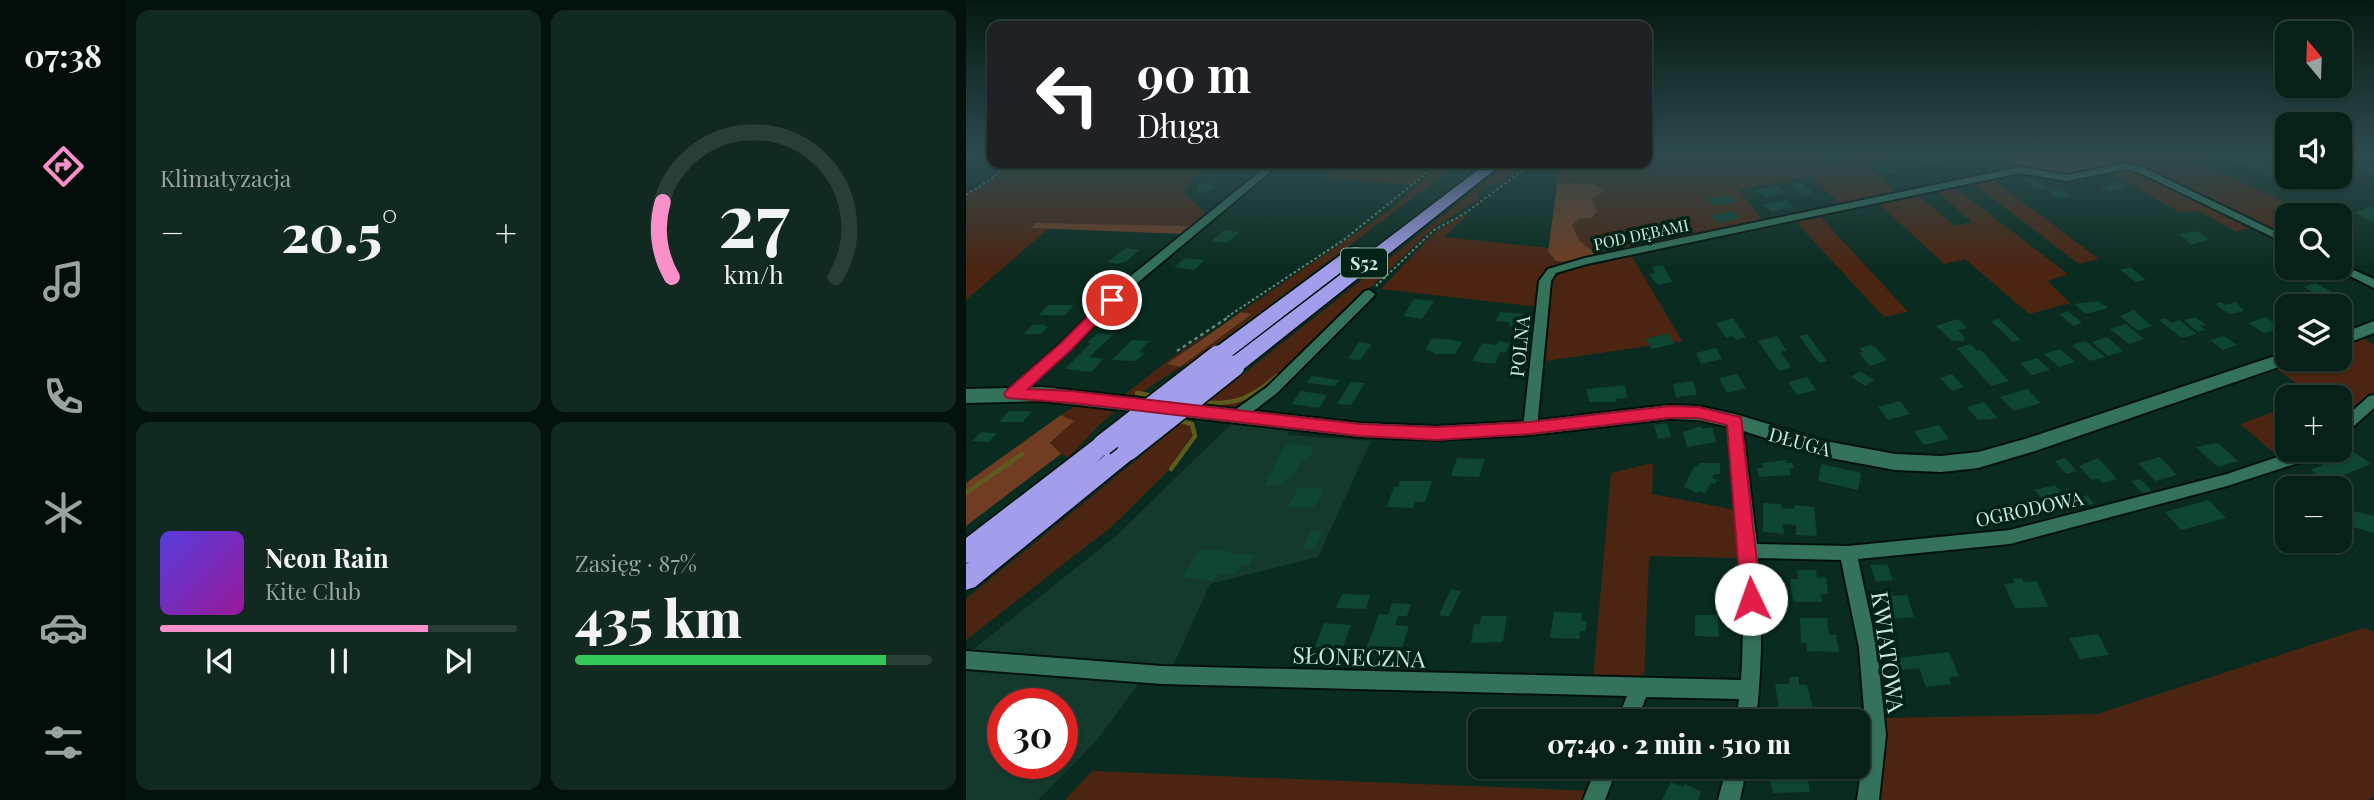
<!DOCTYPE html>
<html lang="pl">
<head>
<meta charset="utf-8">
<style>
  body { margin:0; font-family:"Playfair Display",serif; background:#112921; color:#f1f3f6; height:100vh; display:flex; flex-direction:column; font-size:26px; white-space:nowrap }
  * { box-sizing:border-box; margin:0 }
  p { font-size:23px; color:#98a3a2 }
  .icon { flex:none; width:38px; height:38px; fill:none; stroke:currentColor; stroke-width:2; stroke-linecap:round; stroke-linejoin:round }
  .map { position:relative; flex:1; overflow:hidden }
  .panel { display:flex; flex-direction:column; gap:10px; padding:10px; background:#04120d; width:840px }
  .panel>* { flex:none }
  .banner { position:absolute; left:21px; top:21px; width:665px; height:147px; border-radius:14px; box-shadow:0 2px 5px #0004,0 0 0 2px #293e37; background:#202124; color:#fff; overflow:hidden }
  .needle { width:46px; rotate:341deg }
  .controls { position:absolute; left:1309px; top:21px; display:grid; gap:14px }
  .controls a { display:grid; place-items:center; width:77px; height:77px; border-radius:14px; background:#082118; box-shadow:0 2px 5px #0004,0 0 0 2px #293e37; font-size:35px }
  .speed { position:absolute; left:21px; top:688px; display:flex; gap:14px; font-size:35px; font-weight:700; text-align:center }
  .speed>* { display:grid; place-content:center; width:91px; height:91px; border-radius:50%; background:#082118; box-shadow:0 2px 5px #0004,0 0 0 2px #293e37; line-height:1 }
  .speed .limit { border:10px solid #d22; background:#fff; color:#111 }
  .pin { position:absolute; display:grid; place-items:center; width:60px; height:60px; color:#fff; margin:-30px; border:4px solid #fff; border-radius:50%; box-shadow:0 2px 7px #0007 }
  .me { position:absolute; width:77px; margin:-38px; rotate:357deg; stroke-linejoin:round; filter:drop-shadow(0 0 5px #0008) }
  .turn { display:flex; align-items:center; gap:24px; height:147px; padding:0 35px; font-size:32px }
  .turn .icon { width:91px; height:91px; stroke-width:2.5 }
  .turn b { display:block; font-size:49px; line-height:60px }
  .big { font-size:52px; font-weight:800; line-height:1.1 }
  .panel .tile { flex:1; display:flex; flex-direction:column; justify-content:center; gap:10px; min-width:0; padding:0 24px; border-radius:14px; background:#112921 }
  .panel .dial { align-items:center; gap:0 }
  .dial svg { height:182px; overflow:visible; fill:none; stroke:#293e37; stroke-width:7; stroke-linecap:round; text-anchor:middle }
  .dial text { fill:#f1f3f6; stroke:none }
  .song { display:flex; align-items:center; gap:21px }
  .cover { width:84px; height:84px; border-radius:10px; background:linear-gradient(135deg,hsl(250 70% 55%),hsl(300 70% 35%)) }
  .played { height:7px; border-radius:4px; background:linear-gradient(90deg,#f990ca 75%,#293e37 75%) }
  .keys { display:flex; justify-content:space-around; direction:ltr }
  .heat { display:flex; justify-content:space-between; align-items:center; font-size:38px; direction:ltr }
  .charge { height:10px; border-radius:5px; background:linear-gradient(90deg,#34c759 87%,#293e37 0) }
  .panel .tiles { flex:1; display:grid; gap:10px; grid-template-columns:repeat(2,1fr) }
  .trip { position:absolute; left:502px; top:709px; width:402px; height:70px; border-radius:14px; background:#082118; box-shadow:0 2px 5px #0004,0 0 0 2px #293e37; font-weight:800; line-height:70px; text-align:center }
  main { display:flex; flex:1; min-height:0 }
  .tabs { display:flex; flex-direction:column; width:126px; justify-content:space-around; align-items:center; background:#030d0a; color:#98a3a2 }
  .tabs .icon { width:49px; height:49px }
  .tabs .selected { color:#f990ca }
  .tabs b { font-size:32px; color:#f1f3f6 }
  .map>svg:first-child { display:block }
  .built { fill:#133a2c; fill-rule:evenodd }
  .green { fill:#4c2512 }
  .forest { fill:#703d23 }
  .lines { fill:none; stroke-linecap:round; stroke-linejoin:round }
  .stream { stroke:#5e5b1e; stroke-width:4.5 }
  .building { fill:#0e4533 }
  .street-casing { stroke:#02120b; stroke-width:4 }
  .secondary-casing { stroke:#02120b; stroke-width:4 }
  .highway-casing { stroke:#02120b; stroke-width:3 }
  .path-far1 { stroke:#67887a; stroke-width:2; stroke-dasharray:2.5 2.5; stroke-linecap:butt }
  .path { stroke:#67887a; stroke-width:2.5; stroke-dasharray:3.5 3.5; stroke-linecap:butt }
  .street { fill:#34725b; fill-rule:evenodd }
  .secondary { fill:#34725b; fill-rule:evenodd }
  .highway { fill:#a39eec; fill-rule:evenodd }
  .highway-bridge-casing { stroke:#02120b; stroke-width:24; stroke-linecap:butt }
  .highway-bridge { stroke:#a39eec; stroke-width:21 }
  .route { fill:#e11d48; stroke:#92132f; stroke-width:2 }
  .labels { text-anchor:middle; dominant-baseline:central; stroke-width:7; stroke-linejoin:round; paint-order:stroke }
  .far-street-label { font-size:16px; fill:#cbeadb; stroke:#012217 }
  .shield { fill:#012217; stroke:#8eaea0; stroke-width:2 }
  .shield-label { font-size:18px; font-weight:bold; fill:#cbeadb }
  .street-label { font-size:19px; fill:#cbeadb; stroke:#012217 }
  .near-street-label { font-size:23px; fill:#cbeadb; stroke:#012217 }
</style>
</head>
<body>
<main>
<nav class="tabs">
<b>07:38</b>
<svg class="icon selected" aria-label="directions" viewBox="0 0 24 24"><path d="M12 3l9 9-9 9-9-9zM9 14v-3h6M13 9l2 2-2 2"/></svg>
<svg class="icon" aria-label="music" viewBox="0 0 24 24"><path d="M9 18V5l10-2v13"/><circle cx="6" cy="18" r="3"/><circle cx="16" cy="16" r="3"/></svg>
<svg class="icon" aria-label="phone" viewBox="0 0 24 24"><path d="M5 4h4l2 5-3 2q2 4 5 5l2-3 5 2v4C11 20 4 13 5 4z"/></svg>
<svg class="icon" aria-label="climate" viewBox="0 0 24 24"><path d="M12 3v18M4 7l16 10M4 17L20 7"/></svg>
<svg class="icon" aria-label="car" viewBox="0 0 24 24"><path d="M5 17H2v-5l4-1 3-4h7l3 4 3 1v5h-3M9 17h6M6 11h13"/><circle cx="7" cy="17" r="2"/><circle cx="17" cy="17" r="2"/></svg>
<svg class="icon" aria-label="filters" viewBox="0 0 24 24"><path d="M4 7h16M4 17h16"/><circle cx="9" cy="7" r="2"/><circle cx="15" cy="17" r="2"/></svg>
</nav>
<section class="panel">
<div class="tiles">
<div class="tile"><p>Klimatyzacja</p>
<div class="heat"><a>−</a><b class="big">20.5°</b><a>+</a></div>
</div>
<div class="tile dial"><svg viewBox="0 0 100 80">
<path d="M14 69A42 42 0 1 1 86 69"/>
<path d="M14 69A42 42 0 0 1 10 36" stroke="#f990ca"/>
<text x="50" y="56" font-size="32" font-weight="700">27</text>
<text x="50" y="72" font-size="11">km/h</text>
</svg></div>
<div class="tile">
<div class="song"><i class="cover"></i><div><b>Neon Rain</b><p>Kite Club</p></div></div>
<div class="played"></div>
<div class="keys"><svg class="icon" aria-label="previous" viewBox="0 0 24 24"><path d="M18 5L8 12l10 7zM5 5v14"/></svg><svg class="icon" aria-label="pause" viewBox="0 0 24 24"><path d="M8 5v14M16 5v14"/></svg><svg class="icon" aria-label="next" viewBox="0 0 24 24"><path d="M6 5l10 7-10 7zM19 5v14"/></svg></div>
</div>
<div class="tile"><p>Zasięg · 87%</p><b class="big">435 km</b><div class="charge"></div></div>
</div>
</section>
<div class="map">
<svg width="1408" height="800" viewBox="0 0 1408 800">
  <rect width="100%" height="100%" fill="#0a2c20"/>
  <path class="built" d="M267,422L323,429L322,435L405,441L352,557L244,584L207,666L183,670L131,740L72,800H0V655L149,537ZM37,704H96V763H37Z"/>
  <path class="green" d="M681,156H926L897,162L933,194L876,206L845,176L773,190L798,222L624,258L628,252L614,241L606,225L614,219L625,199L639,191L630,185L591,184L592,170L595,169L597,163H681Z
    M1177,156H1221L1345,215H1321V234L1312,238L1283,228L1270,232L1233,211L1213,212L1145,173L1167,169L1158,163Z
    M43,163H242L221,183L218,192L242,216L229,226L99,224L65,228L82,229L0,300V191C20,188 30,177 43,163Z
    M373,163H471L447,185L360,178Z
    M476,163H494L226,363L214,367L169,397L158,395L208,356L249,328L202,364L214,367L285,315L275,312L425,209Z
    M543,163H562L537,182L517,187L511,195L515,197L466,229L284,402L269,408L241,403Z
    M1026,179L1133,259L1113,264L1005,182Z
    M987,186L1102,274L1081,281L1104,303L1063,314L999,259L978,264L912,203L951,194L989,226L1006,222L969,190Z
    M498,215L501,216L478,237L583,248L582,252L590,261L599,262L586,269L573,307L415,289L469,232Z
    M853,215L942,312L918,317L829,221Z
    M665,255L716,341L580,361L585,282L594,273Z
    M1399,339L1408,345V395L1374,427V397H1348L1311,369L1340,359H1374V347Z
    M110,405L149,412L135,423L103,457L95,454L84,444L107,421L95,415Z
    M1321,407V450H1336L1315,459L1274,424Z
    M217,422L227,425L228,432L199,474L145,527L0,640V599Z
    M687,463L686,494L770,510V558L683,556L678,681L627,679L645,473Z
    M1397,628L1408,632V796L1403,800H910L915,718L1131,714Z
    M126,771L626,791L621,800H99Z"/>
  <path class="forest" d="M1034,156H1177L1158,162L1168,168L1105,183L1064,172Z
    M609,183L630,185L639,191L625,199L631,211L626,218L614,219L606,225L614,241L629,253C620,262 602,263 590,261L582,252L591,184Z
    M70,223L229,226L217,234L64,228Z
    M275,312L286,314L214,367L201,364Z
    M95,415L108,421L84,443L95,454L0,526V483Z"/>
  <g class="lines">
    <path class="stream" d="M171,393L188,396
      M235,402C268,406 286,398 311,376
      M205,469L229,436L226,424L211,420
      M0,493L56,454"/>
  </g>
  <path class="building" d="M868,156L875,162L860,165L851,157Z
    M947,156H970L978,163L960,166Z
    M1256,156H1299L1321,166V177H1350L1346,178L1350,181L1337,186L1348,191L1341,194L1328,189Z
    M1374,156H1382L1408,167V176L1374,162Z
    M920,164L924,167L931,173L918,175L908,167Z
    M1066,177L1081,188L1071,190L1056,179Z
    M1150,181L1161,185L1157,186L1160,188L1142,192L1134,188Z
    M247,182L248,189L232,193L231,185Z
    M835,182L840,186L847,193L835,196L826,184Z
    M813,186L819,193L799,197L790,190Z
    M1094,187L1106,196L1093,199L1080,190Z
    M764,195L770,202L748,206L740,199Z
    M820,200L827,207L806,212L797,205Z
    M1344,202L1361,210L1351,215L1334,207Z
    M1405,206L1408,207V222L1389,213Z
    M768,211L774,218L752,223L744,215Z
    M258,230L273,232L261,243L246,241Z
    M1230,231L1243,239L1225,245L1213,234Z
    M160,248L173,250L161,261L152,264L141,262Z
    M219,258L239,260L228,270L208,267Z
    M697,265L706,282L692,285L683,274L689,273L686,267Z
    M1164,267L1180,280L1170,282L1154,270Z
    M1350,283L1369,294L1358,299L1338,287Z
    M1338,297L1352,306H1328L1321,302Z
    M448,299L468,301L456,319L437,316Z
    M1132,301L1142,308L1120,314L1108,304Z
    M1255,302L1259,305L1270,302L1278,311L1263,314L1249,304Z
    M82,305H108L99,315H73Z
    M1168,310L1175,317L1186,326L1172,331L1154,316Z
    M1102,311L1116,323L1107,326L1093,314Z
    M534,312L559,314L554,324L542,326L544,322L530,321Z
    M1229,317L1240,325L1234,326L1239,330L1232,332L1218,320Z
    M1300,317L1309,324L1306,325L1311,329L1298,333L1283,323Z
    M767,318L780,337L770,340L767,336L760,338L750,323Z
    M1200,318L1205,323L1213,320L1231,334L1216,338L1193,320Z
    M992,319L1001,328L992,330L999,337L997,341H986L970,326Z
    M1033,319L1055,340L1047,342L1025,321Z
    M79,324L77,326H82L75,334H58L66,325Z
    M1160,324L1178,339L1163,344L1144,329Z
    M132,333L147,335L123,357L137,359L125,372L99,369L125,343H121Z
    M702,333L708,344L686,349L679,339Z
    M841,334L861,361L853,363L833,336Z
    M811,336L821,351L814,352L825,367L813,371L792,341Z
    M1258,336L1271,345L1257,350L1244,340Z
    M1141,337L1157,351L1142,356L1126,342Z
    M466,338L487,340L496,342L489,354H467L469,352L459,350Z
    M166,340L183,341L173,352L178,353L170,361L146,360Z
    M532,341L544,343L540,352H534L529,364L506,361L516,343L530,345Z
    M1120,341L1139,357L1124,361L1106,345Z
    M393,342L406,344L394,360L382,359Z
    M1004,344L1011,351L1015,350L1043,381L1025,386L991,348Z
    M904,345L910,348L921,360L904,366L893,353L897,352L893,348Z
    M750,348L756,359L735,364L730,353Z
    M1094,349L1109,362L1093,367L1078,354Z
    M1071,358L1084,370L1066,375L1054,363Z
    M894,371L908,380L899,386L885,377Z
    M771,374L780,388L761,393L753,378Z
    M986,374L998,387L986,391L974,378Z
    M346,376L373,380L369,386L341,383Z
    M841,377L850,390L831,395L822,382Z
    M727,381L731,395L710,397L707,384Z
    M385,382L399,383L385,405L371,404Z
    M659,385L661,398L650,399L651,402H623L621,389Z
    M1061,389L1075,403L1048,411L1034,397Z
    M335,391L361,395L353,408L325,404Z
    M934,401L944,414L922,420L912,407Z
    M1018,402L1032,418L1012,420L1001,407Z
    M43,411H66L57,422H33Z
    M701,423L705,437L692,439L688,425Z
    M973,425L983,439L958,445L948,431Z
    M735,426L736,429L746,427L750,442L721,447L717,432Z
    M15,432L31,433L23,442L6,441Z
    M1252,443L1272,461L1252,467L1230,447Z
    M319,444L349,446L342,460H336L328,474L316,485H298Z
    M1382,448L1405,464L1361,482L1345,470L1357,465L1352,461L1366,457Z
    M1194,457L1211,475L1189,481L1172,463Z
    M491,458L519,459L513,477L485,476Z
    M1099,458L1111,471L1100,474L1089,461Z
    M1132,458L1151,479L1136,483L1132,478L1125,480L1113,466Z
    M820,460L821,463H826L828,468L823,469L825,475L793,477L790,468H797L796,463Z
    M733,463H754V474H748L746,478L751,480L749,484L744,483L740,493L732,491L731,493L718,487L728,467L733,466Z
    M855,464L895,473L892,490L852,481Z
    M1174,479L1186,491L1177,494L1165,481Z
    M434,481H466L459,502H449L447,508L421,507L428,487H432Z
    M1089,485L1102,501L1082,506L1069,490Z
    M332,488H343L359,489L349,507H321Z
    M1122,496L1128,504L1111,508L1105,499Z
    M1243,500L1260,518L1215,530L1199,512Z
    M797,503L815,504L816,508L829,509L828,505L848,507L851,536L830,535V525L817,524L818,534L797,532Z
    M1383,510L1408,516V533L1387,527Z
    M345,531H357L348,550L336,549Z
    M233,549L264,551L263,553L289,554L283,565H276L270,574L251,575L247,581L216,577Z
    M921,564L927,580L910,582L904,565Z
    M831,570H850L851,578L860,577L862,594H855L856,602H827L824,579H832Z
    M1056,578L1058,582L1071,581L1082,607L1049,608L1038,584L1049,583L1047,579Z
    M485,589L495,591L483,617L473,615Z
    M926,593L927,596L941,595L948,617L927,619L918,594Z
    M376,594L404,595L400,609L370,608Z
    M426,603L445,604L441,616H432L429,625L443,626L435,651L399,652L413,614L422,615Z
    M588,612L616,613L615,621H621L620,631H614L613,639L584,638Z
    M729,615H752L753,637L729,636Z
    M515,616H541L537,642L505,643L508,624H514Z
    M834,618H861L863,635H870L873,652L841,651L840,643H835Z
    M358,623L385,625L376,649L349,647Z
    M1132,634L1143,655L1114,659L1103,638Z
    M983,652L993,676L983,677L985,684L960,687L953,668L936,670L932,658Z
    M823,677H833V685H841L848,713H833V717L814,716L809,684H823Z
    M715,708L739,713L738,721H713Z
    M556,766H588L585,780L554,776Z
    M801,766L840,767L844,792L807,793Z
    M705,782L718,787L719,784L735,792L732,800H696Z"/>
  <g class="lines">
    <defs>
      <path id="street" d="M1160,163L1178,168L1321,237V244L1172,172L1160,169L1101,181L1054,173L621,264L590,273L585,281L571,428L569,432H559L557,428L573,281L582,269L619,258L1054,167L1101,175Z
        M296,170L304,172L164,289L105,349L51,397H41L39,394L41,391L95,343L156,283Z
        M1374,264L1408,279V288L1370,269L1369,268H1374Z
        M403,290L409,294L407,297L311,393L276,420H266L264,416L266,412L301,387L399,291Z
        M1408,395V408L1379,434L1374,435V422L1403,396Z
        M769,416L774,417L776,421L791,544L882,546L1044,530L1261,474L1332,450H1350L1335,462L1261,486L1044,544L892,559L911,648L920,735L913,800H891L900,735L893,648L875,560L792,558C797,613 796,667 790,721H770L773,699L680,697L671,721H651L661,696L196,684L0,669V651L196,666L775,680C781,593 771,508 762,421L764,417Z
        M631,766H652L639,800H617Z
        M761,766H781L774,800H752Z"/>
      <path id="secondary" d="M1408,321V333L1374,346V334Z
        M1321,352V359H1330L1327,362L1069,451L1012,468L975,472L929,470L859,457L768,428L732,420L703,419L564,435L470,440L394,437L76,401L0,403V389L76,387L394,423L470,426L564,421L703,405L732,406L769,414L859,441L929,454L975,456L1012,452L1059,439Z"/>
      <path id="highway" d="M521,163H537L275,371H261L258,366L261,361Z
        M390,247L396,248L398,252L396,256L259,361H245L242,356L245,351L384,248Z
        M137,437L145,439L148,445L129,464C141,454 153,439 170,444L173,450L170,456L9,587L0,590V564L3,562L0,563V538L129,439Z"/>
    </defs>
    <use href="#street" class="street-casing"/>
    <use href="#secondary" class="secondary-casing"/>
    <use href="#highway" class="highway-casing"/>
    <path class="path-far1" d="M0,195L25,179L42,163
      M410,286L468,230L498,214L567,163
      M261,317L379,239L473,163"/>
    <path class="path" d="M211,351L264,316"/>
    <use href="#street" class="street"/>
    <use href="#secondary" class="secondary"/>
    <use href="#highway" class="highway"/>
    <defs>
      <path id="highway-bridge" d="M137,445L252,356
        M162,450L268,366"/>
    </defs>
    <use href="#highway-bridge" class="highway-bridge-casing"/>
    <use href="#highway-bridge" class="highway-bridge"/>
  </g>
  <linearGradient id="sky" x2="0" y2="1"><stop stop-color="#061812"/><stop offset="0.58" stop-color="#2d4b4e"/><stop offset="1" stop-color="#2d4b4e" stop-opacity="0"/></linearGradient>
  <rect width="1408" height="268" fill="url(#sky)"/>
  <path class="route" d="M146,295L150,297V303L105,350L62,389L106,391L394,424L470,427L564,422L703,406L732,407L775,417L795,599L792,605L785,608L778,605L775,599L761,425L732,418H703L564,434L470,440L394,436L106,403L41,398L38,394L41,390L95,343L141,297Z"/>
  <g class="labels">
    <g class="far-street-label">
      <text transform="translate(675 234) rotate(-12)">POD DĘBAMI</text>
    </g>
    <rect class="shield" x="375" y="248.5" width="46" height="29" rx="5"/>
    <g class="shield-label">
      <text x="398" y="263">S52</text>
    </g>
    <g class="street-label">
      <text transform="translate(553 346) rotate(-84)">POLNA</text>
      <text transform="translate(834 441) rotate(15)">DŁUGA</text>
      <text transform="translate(1063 508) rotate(-12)">OGRODOWA</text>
    </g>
    <g class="near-street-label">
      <text transform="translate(923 652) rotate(82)">KWIATOWA</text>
      <text transform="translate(393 656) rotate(2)">SŁONECZNA</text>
    </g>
  </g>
</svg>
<div class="controls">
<a><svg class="needle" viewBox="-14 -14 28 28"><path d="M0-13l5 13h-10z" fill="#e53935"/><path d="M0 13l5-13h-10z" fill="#98a3a2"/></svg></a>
<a><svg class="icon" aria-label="sound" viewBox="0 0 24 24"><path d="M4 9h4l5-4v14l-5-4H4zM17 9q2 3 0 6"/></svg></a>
<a><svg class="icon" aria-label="search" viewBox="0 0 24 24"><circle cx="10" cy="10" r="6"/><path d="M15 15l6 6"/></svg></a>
<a><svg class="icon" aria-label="layers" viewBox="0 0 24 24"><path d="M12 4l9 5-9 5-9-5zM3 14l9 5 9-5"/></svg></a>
<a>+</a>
<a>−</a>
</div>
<div class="speed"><div class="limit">30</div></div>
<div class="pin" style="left:146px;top:300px;background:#d93025"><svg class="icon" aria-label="arrive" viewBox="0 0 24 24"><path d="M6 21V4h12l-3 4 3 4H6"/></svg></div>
<svg class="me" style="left:785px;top:599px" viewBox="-20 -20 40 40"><circle r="19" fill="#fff"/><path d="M0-13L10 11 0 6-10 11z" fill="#e11d48"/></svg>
<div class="trip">07:40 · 2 min · 510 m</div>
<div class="banner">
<div class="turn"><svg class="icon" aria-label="left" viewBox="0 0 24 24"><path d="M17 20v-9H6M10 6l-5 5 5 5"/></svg><div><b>90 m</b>Długa</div></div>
</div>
</div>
</main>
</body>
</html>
